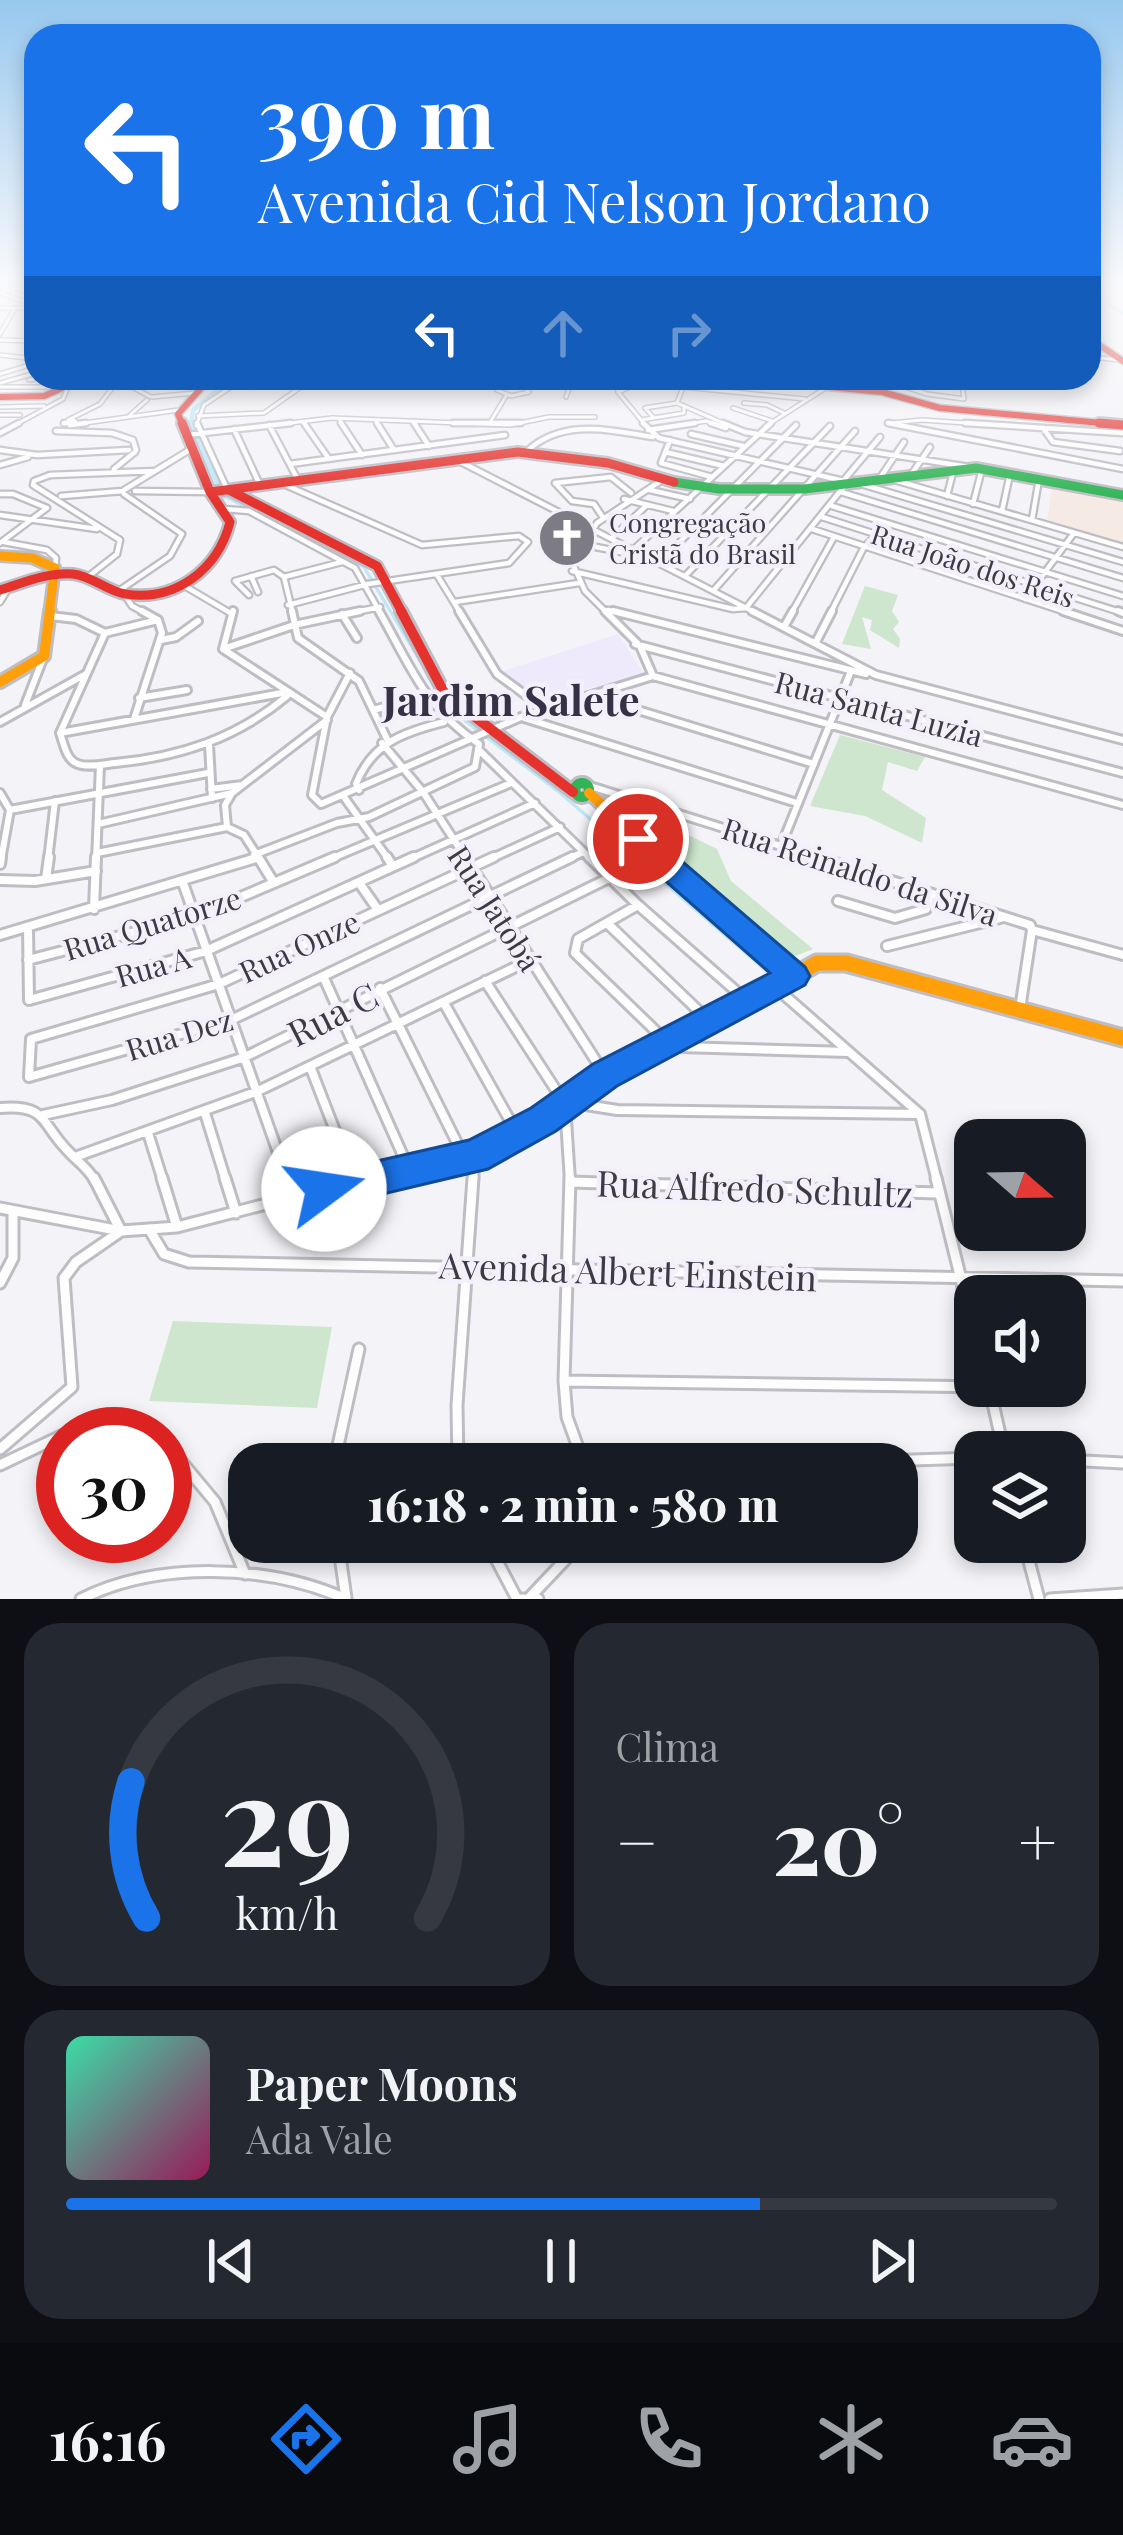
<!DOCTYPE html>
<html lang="pt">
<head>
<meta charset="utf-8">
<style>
  body { margin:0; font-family:"Playfair Display",serif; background:#242831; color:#f1f3f6; height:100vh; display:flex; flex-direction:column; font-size:45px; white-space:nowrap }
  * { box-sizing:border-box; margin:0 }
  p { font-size:39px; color:#9ea1a6 }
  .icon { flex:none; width:66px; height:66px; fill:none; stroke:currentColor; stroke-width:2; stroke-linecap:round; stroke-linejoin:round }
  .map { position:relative; height:1599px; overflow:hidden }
  .side { display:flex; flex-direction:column; gap:24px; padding:24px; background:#0d0f14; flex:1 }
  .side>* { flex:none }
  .hud { position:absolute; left:24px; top:24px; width:1077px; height:366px; border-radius:36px; box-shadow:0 6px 18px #0003; background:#1a73e8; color:#fff; overflow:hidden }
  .needle { width:78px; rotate:110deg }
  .buttons { position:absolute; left:954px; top:1119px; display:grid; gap:24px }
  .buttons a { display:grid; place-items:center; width:132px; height:132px; border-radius:24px; background:#171b24; box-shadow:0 6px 18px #0003; font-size:60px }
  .speed { position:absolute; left:36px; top:1407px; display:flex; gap:24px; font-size:60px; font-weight:700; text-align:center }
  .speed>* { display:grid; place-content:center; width:156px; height:156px; border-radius:50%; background:#171b24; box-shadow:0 6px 18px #0003; line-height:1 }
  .speed .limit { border:18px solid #d22; background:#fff; color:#111 }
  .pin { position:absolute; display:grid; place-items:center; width:102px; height:102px; color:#fff; margin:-51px; border:6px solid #fff; border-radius:50%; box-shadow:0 3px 12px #0007 }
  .me { position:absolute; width:132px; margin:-66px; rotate:76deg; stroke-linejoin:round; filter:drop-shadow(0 0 9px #0008) }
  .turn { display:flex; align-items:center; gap:42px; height:252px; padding:0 36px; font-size:54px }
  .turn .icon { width:156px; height:156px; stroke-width:2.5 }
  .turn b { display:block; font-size:84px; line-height:102px }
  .lanes { display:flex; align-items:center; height:114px; padding:0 36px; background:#0003; justify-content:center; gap:60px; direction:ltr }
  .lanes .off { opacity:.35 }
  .big { font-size:90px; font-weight:800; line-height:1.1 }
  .side .card { flex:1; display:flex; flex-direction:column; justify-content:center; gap:18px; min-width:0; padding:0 42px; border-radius:36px; background:#242831 }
  .side .dial { align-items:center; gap:0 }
  .dial svg { height:312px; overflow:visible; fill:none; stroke:#363941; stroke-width:7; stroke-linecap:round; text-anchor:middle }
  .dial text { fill:#f1f3f6; stroke:none }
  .song { display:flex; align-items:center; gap:36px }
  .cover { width:144px; height:144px; border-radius:18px; background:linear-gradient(135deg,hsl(160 70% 55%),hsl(330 70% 35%)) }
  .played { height:12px; border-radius:6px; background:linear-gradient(90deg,#1a73e8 70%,#363941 70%) }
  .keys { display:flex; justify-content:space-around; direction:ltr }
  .heat { display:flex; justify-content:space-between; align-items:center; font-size:66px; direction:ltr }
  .side .tiles { flex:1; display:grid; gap:24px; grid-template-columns:1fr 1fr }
  .card:last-child { grid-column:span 2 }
  .trip { position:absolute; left:228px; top:1443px; width:690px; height:120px; border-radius:36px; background:#171b24; box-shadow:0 6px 18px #0003; font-weight:800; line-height:120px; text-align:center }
  .dock { display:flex; height:192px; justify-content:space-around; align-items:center; background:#090b0e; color:#9ea1a6 }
  .dock .icon { width:84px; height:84px }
  .dock .selected { color:#1a73e8 }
  .dock b { font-size:54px; color:#f1f3f6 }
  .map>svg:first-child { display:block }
  .industrial { fill:#f6ebe4 }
  .built { fill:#eeeafb }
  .green { fill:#cde6cd }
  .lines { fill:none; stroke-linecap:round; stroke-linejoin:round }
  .stream { stroke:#bde6f7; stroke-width:3 }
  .canal-far1 { stroke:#bde6f7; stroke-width:4.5 }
  .canal { stroke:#bde6f7; stroke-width:6 }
  .street-far4-casing { stroke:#bfbdc4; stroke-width:6 }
  .street-far3-casing { stroke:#bfbdc4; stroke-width:9 }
  .street-far2-casing { stroke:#bfbdc4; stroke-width:12 }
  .street-far1-casing { stroke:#bfbdc4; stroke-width:14 }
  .street-casing { stroke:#bfbdc4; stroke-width:15 }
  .fast-far1-casing { stroke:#bfbdc4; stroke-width:14 }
  .fast-casing { stroke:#bfbdc4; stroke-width:16 }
  .slow-far2-casing { stroke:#bfbdc4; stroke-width:14 }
  .slow-far1-casing { stroke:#bfbdc4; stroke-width:16 }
  .slow-casing { stroke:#bfbdc4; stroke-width:21 }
  .jam-far2-casing { stroke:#bfbdc4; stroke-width:9 }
  .jam-far1-casing { stroke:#bfbdc4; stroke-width:14 }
  .jam-casing { stroke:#bfbdc4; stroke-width:16 }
  .street-far4 { stroke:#fdfdfe; stroke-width:3 }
  .street-far3 { stroke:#fdfdfe; stroke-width:4.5 }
  .street-far2 { stroke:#fdfdfe; stroke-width:6 }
  .street-far1 { stroke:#fdfdfe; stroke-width:8 }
  .street { stroke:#fdfdfe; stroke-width:9 }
  .fast-far1 { stroke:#30b455; stroke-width:9 }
  .fast { stroke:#30b455; stroke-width:10 }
  .slow-far2 { stroke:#ff9f0a; stroke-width:9 }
  .slow-far1 { stroke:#ff9f0a; stroke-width:10 }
  .slow { stroke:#ff9f0a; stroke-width:15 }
  .jam-far2 { stroke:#e5322d; stroke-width:6 }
  .jam-far1 { stroke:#e5322d; stroke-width:9 }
  .jam { stroke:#e5322d; stroke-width:10 }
  .route { fill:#1a73e8; stroke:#114b97; stroke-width:3 }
  .labels { text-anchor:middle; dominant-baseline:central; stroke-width:9; stroke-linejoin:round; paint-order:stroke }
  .far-poi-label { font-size:27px; fill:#3d3a44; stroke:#f3f0fb; text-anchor:start }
  .far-street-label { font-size:27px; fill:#3d3a44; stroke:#f3f0fb }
  .street-label { font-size:30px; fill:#3d3a44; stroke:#f3f0fb }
  .near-street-label { font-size:36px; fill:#3d3a44; stroke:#f3f0fb }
  .district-label { font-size:42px; font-weight:bold; fill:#363145; stroke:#f3f0fb }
</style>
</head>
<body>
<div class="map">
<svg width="1123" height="1599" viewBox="0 0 1123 1599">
  <rect width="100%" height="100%" fill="#f4f3f8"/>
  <path class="industrial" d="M1052,484L1123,497V545L1047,523Z"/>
  <path class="built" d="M618,634L644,674L541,701L503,671Z"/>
  <path class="green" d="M865,586L898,595L892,611L899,622L893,629L900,639L899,648L870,630L872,620L862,617L871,649L842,644Z
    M840,735L925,757L917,771L888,762L882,790L926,818L922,843L865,816L810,806Z
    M604,799L633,808L717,849L731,881L813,949L788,959Z
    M173,1321L332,1327L317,1408L149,1401Z"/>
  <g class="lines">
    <path class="stream" d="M1109,304L1123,313
      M224,496L364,567L448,708L559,792L776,979"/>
    <path class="canal-far1" d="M191,426L193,410L224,385"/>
    <path class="canal" d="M190,423L224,496"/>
    <defs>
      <path id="street-far4" d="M36,281L12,288L36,293
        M0,293L26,302
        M0,308H36
        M0,334L15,308
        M0,340L36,341
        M31,341L36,325
        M0,355L36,359
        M1089,357L1121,360
        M0,374L36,363
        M115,378L151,397
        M617,378L618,392L646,426
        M679,378L683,387L677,403L730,426
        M878,378L927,394L964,399L961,378
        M889,378L962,384
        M29,380L40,378
        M0,383L36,373
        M520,383L529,392L511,396L497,390L504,384Z
        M0,387H62
        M683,387L805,399
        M618,392L651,378
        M152,397L195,393
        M566,397L573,378
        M744,403L767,405L784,413
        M0,407L44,406
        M733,408L772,421
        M0,415H20
        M130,415L147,400
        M198,416L264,413L305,384L342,383
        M653,417L645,408L677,403
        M339,419L343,426
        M68,420L100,404L116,383L162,378
        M74,420L76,422L63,424Z
        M375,420L379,426
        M641,420L684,413V407
        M413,421L416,426
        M303,422L306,426
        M888,423L902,426
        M891,423L922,420L1011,426
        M489,424L506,396
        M70,425L179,410
        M13,426L63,399L68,387
        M196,426L204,405L234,385
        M265,426L332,418L510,425L549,417H595
        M675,426L706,421L720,426
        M766,426L824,389L829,378"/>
      <path id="street-far3" d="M64,423H71
        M197,423L227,489
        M304,423L329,459
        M341,423L362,455
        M377,423L394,450
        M414,423L429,446
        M453,423H521
        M643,423L659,438L844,481
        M711,423L726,428
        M723,423L745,432L982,469L973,504
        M888,423L1123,469
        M965,423L1123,433
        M70,425L86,423
        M269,425L298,480
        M1043,428L1053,442L1120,451
        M234,429L260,485
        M648,430L695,423
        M56,431L112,433L133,440L136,450
        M0,433L19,423
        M691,434L743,446
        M186,435L291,423
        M670,440L661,463L712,477
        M0,450L37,455L129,450
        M526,452C562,418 609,430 653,437
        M665,452L724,466
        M457,460L758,614
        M290,464L505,435
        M0,465L28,457
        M114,469L135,452
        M911,475L930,447
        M880,478L904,442
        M891,479L1123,547
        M844,480L880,437
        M281,483L422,545L519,536L528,542L509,563L368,584L288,605
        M861,484L1123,562
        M124,490L191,449
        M650,490L690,499
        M135,491L210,492
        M841,492L1123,578
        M0,494H13L47,508L0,543
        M61,496L123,491
        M947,496L953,472
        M624,499L673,511
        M832,506L1123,596
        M225,509L249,511L355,568L381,614
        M1002,511L1010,474
        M0,515L97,529
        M602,516L594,504L572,501L555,483L611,477L631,493
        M822,517L1123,613
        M1032,520L1039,479
        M812,529L1072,614
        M611,539L647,505
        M4,542L47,550L56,558L55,568
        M581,544L636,555
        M633,550L771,423
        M659,563L796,425
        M572,571L733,609L746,608L846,484
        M437,575L461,614
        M686,575L830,426
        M89,576L117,554L120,540L33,485L34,481L50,475L155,471
        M251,576L258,592
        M284,577L293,614
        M183,585L232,614
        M713,591L855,431
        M117,592L170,556L182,534L124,494
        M124,594L132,606L147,614
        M249,595L235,581L274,570L284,577L342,562
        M1025,599L1074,533
        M0,602L8,589
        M455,602L579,583
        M608,610L625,614
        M345,614L380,607
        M608,614L585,591L572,562L597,523L662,480
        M791,614L834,537
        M830,614L864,547L888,524"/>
      <path id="street-far2" d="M233,611L223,649L327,717
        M292,611L298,638L359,681L387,739
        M459,611L497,674L543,708
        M605,611L640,646L653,676
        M613,611L866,674
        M752,611L876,675L1123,740
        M1063,611L1123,631
        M1118,611L1123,613
        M342,614L357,638
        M50,616L76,619L105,633L60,733C64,744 66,760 78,764C88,768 105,764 115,763C180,757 237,738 287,696
        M784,627L793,611
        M105,633L158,620
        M161,640L176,637L198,621
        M816,642L832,611
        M635,644L1123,773
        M223,649L294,625L360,611
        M350,673L327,717L312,795L321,804L521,717L653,676
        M653,676L1123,805
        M592,696L814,764
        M139,698L187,690
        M25,705L44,656
        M373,710L427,696
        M524,718L797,803
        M134,719L162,633L158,620L142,611
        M0,722L86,674
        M60,733L282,693
        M382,743L423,792L467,860
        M209,745L212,798
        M480,751L592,860
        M587,785L825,860
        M211,789L242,785
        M359,790L356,784C372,743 404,732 444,722
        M0,793L10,810L1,860
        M344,797L389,860
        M10,810L208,773
        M98,824L232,793L327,720
        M227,827L225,805L232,793
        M229,828L244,835L260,860
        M781,846L851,671
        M97,853L227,827
        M254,855L337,823L369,817L475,767L479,744C424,707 411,667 379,611
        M48,860L55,801
        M96,860L100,765
        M248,860L256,858
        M328,860L511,783
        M408,860L535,803
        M488,860L560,827
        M566,860L581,853"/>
      <path id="street-far1" d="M258,857L274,883
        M387,857L392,865
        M465,857L605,1075
        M494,857L219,984L31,1039L29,1077L231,1020L572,857
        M589,857L638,905L578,939L575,953L667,1042L680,1047L848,1052
        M816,857L1030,925L1032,930L1123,955
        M0,864L1,857
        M46,879L49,857
        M0,880L35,881L96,871
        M183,883L288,1181
        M360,884L378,910
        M838,901L895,918L926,909L930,894
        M638,905L745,999
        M94,909L96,857
        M608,924L707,1019
        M28,928L29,1000L206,951L414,857
        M0,935L256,858
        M887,946L1000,918
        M28,960L196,916L335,857
        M324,978L408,1167
        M485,981L565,1104L570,1181
        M774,986L920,1114L937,1181
        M380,988L464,1157
        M444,1003L518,1135
        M1020,1009L1032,930
        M310,1066L354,1180
        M574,1097L586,1105L617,1110L920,1114
        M0,1108C49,1104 40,1124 69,1152C79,1163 88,1168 95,1181
        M205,1113L226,1181
        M43,1115L112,1100L245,1057L609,878
        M148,1133L163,1181
        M75,1157L258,1091L528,961
        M356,1181L475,1156L544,1120L605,1075L794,976
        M473,1181L475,1156"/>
      <path id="street" d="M162,1178L177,1227
        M225,1178L236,1213
        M287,1178L293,1196
        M570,1178L564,1381L567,1417L584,1464
        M936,1178L975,1336
        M570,1182L938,1193
        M0,1208L121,1231L177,1227L367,1178
        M149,1229L164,1254L189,1262L1123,1281
        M0,1283L13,1258V1212
        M564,1381L989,1387
        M989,1386L1004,1452
        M66,1434L117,1425L150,1434
        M165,1442L215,1502L245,1574
        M0,1449L72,1387L64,1278L76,1262L121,1231L94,1178
        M1065,1460L1123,1463
        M334,1464L359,1349
        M458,1464L457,1405L473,1178
        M790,1464L975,1458
        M0,1465L63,1435
        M338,1542L346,1598
        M487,1542L517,1599
        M1024,1542L1039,1599
        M531,1596L582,1542
        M81,1599C158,1561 267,1564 346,1599
        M522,1599H538
        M1050,1599L1123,1594"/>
      <path id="fast-far1" d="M674,482L719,489H804L976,468L1123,495"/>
      <path id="fast" d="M575 790a7 7 0 1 1 14 0a7 7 0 1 1-14 0Z"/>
      <path id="slow-far2" d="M0,556L32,558L55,568L49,614"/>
      <path id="slow-far1" d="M0,682L44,656L50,611
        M589,793L664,860"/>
      <path id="slow" d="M661,857L794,976L817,963H846L1123,1038"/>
      <path id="jam-far2" d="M1089,338L1123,361
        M734,378L882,392L940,408L1123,425
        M0,397L44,396L85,378
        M183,426L178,414L210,378"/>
      <path id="jam-far1" d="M1099,423L1123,425
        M229,490L377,566L403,614
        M210,492L518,452L608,463L674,482
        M0,590C23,583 48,572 73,574C92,576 107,591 125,594C176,602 218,569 230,522L210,492L182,423"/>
      <path id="jam" d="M401,611L445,694L573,792"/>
    </defs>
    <use href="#street-far4" class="street-far4-casing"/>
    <use href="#street-far3" class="street-far3-casing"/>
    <use href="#street-far2" class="street-far2-casing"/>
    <use href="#street-far1" class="street-far1-casing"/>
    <use href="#street" class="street-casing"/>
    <use href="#fast-far1" class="fast-far1-casing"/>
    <use href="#fast" class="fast-casing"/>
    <use href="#slow-far2" class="slow-far2-casing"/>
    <use href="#slow-far1" class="slow-far1-casing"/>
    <use href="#slow" class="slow-casing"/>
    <use href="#jam-far2" class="jam-far2-casing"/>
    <use href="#jam-far1" class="jam-far1-casing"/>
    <use href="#jam" class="jam-casing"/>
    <use href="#street-far4" class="street-far4"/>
    <use href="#street-far3" class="street-far3"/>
    <use href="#street-far2" class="street-far2"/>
    <use href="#street-far1" class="street-far1"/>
    <use href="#street" class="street"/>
    <use href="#fast-far1" class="fast-far1"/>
    <use href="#fast" class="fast"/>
    <use href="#slow-far2" class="slow-far2"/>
    <use href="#slow-far1" class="slow-far1"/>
    <use href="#slow" class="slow"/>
    <use href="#jam-far2" class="jam-far2"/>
    <use href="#jam-far1" class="jam-far1"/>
    <use href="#jam" class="jam"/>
  </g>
  <linearGradient id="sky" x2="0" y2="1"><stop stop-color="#97c8ee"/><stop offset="0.56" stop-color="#fafafc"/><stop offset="1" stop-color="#fafafc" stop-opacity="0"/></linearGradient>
  <rect width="1123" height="504" fill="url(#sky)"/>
  <path class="route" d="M638,829L648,832L805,967L810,976L805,985L617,1086L556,1131L488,1169L324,1208L311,1202L305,1189L311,1176L469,1140L531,1108L593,1064L770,973L627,847L623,839L627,832Z"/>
  <defs>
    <symbol id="church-disc" viewBox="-11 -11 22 22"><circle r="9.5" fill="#7d7b83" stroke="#f3f0fb"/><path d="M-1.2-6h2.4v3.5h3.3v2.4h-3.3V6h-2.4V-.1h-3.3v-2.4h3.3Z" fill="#fff"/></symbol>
  </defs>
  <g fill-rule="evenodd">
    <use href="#church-disc" x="534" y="505" width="66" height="66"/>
  </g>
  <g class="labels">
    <g class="far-poi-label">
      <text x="609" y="522">Congregação<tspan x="609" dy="31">Cristã do Brasil</tspan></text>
    </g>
    <g class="far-street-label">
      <text transform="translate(973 565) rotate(18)">Rua João dos Reis</text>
    </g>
    <g class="street-label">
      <text transform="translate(879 708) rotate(15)">Rua Santa Luzia</text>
      <text transform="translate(860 871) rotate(18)">Rua Reinaldo da Silva</text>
      <text transform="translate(495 908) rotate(57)">Rua Jatobá</text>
      <text transform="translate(152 923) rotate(-17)">Rua Quatorze</text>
      <text transform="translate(299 946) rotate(-25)">Rua Onze</text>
      <text transform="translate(153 966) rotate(-16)">Rua A</text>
      <text transform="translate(179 1034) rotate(-17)">Rua Dez</text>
    </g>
    <g class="near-street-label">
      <text transform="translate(332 1013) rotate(-27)">Rua C</text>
      <text transform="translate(755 1187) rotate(2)">Rua Alfredo Schultz</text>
      <text transform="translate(628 1270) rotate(2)">Avenida Albert Einstein</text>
    </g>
    <g class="district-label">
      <text x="511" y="699">Jardim Salete</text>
    </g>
  </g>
</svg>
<div class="buttons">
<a><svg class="needle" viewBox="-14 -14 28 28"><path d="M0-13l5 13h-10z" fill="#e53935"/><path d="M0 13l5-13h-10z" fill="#9ea1a6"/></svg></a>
<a><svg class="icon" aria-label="sound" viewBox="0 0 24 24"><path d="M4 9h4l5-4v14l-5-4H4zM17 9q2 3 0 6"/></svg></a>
<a><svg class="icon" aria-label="layers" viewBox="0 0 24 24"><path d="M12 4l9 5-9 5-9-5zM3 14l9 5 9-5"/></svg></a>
</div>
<div class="speed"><div class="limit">30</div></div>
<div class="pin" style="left:638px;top:839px;background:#d93025"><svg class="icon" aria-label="arrive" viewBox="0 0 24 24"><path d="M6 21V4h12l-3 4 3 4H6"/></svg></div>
<svg class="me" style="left:324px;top:1189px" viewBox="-20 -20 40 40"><circle r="19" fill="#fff"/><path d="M0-13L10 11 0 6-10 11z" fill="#1a73e8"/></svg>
<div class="trip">16:18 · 2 min · 580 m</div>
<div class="hud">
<div class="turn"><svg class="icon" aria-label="left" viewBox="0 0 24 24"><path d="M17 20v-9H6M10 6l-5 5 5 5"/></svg><div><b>390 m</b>Avenida Cid Nelson Jordano</div></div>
<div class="lanes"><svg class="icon" aria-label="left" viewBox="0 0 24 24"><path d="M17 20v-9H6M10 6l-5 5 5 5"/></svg><svg class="icon off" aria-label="ahead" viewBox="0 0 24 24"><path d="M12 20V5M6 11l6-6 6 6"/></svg><svg class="icon off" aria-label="right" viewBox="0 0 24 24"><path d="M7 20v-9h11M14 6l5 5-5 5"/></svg></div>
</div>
</div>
<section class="side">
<div class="tiles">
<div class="card dial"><svg viewBox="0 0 100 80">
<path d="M14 69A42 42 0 1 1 86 69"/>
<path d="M14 69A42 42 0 0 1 10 34" stroke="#1a73e8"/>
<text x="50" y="56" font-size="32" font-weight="700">29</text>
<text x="50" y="72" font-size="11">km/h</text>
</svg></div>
<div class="card"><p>Clima</p>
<div class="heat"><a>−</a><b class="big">20°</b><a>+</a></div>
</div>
<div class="card">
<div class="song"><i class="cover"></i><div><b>Paper Moons</b><p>Ada Vale</p></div></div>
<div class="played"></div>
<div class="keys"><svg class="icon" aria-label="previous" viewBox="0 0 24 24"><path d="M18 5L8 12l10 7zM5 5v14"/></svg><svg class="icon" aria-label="pause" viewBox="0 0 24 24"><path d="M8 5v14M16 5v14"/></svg><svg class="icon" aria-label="next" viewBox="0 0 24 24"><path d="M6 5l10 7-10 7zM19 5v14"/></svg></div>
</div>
</div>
</section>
<nav class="dock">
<b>16:16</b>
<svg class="icon selected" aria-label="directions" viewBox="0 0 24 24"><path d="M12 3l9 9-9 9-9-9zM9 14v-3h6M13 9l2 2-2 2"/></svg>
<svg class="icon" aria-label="music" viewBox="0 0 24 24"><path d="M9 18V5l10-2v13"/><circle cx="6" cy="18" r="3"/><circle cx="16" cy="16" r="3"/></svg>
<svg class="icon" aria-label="phone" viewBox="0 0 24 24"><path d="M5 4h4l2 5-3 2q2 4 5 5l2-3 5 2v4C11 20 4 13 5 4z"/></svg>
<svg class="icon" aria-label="climate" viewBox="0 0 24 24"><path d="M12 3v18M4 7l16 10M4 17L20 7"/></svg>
<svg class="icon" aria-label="car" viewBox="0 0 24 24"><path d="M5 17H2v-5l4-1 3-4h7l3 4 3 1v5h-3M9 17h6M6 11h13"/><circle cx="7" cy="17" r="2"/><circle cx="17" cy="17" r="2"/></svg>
</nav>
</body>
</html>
